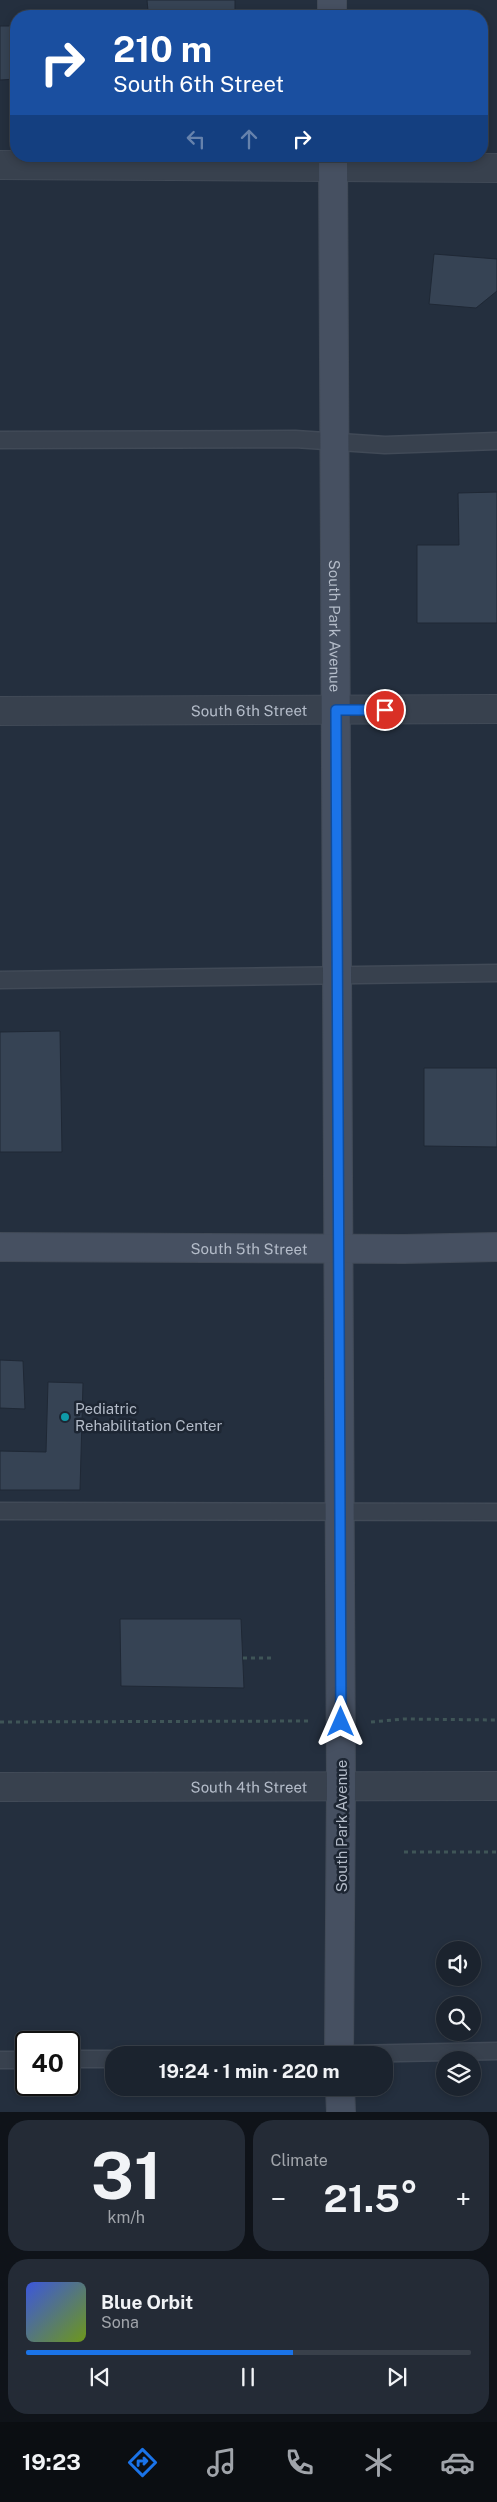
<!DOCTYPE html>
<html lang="en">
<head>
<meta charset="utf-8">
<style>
  body { margin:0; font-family:"Public Sans",sans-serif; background:#242b36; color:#f1f3f6; height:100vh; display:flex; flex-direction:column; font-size:19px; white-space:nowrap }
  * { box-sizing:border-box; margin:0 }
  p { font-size:16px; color:#a0a4aa }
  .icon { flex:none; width:28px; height:28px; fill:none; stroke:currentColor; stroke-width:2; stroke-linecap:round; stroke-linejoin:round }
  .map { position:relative; height:2112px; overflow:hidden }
  .details { display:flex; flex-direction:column; gap:8px; padding:8px; background:#0f1319; flex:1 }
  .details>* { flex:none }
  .guide { position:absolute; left:10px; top:10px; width:478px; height:152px; border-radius:20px; box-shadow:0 2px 8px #0003,0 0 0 1px #39404a; background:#1a4fa0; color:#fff; overflow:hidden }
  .buttons { position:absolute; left:436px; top:1941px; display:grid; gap:10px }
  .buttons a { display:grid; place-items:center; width:45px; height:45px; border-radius:50%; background:#1b232e; box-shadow:0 2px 8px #0003,0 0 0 1px #39404a; font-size:25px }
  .speed { position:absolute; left:15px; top:2031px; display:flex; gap:10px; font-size:25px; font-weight:700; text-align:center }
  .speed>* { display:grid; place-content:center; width:65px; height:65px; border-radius:50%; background:#1b232e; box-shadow:0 2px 8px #0003,0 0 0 1px #39404a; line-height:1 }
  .speed .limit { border:2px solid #111; border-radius:8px; background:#fff; color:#111 }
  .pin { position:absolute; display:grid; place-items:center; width:42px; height:42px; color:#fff; margin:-21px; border:2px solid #fff; border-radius:50%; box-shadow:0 1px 5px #0007 }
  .me { position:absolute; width:55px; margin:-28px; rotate:0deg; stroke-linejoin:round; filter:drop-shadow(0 0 4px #0008) }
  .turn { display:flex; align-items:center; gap:18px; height:105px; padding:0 20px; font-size:22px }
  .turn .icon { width:65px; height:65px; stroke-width:2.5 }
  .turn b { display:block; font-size:35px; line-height:42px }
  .lanes { display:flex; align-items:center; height:48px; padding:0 20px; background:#0003; justify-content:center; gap:25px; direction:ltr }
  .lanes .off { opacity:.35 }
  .big { font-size:38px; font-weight:700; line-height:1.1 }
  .details .card { flex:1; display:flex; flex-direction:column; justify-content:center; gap:8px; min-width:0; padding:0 18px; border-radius:20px; background:#242b36 }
  .details .dial { align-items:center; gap:0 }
  .dial b { font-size:65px; line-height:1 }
  .song { display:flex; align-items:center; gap:15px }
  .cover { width:60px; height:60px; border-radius:8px; background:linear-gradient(135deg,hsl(230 70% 55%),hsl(80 70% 35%)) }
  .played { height:5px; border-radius:2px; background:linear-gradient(90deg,#1a73e8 60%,#39404a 60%) }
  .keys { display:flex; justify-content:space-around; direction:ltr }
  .heat { display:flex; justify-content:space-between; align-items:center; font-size:28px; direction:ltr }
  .details .tiles { flex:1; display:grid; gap:8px; grid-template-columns:1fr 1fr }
  .card:last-child { grid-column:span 2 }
  .trip { position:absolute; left:105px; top:2046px; width:288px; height:50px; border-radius:20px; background:#1b232e; box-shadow:0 2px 8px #0003,0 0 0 1px #39404a; font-weight:700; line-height:50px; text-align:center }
  .tab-bar { display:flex; height:80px; justify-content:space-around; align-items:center; background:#0b0e12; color:#a0a4aa }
  .tab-bar .icon { width:35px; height:35px }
  .tab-bar .active { color:#1a73e8 }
  .tab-bar b { font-size:22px; color:#f1f3f6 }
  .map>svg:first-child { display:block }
  .building { fill:#364354; stroke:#1f2835 }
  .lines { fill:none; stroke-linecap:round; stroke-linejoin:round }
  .lane-casing { stroke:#414a57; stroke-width:19 }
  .street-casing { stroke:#414a57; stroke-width:30 }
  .secondary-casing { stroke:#414a57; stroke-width:30 }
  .path { stroke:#3f5557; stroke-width:3; stroke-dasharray:4 4; stroke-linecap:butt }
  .lane { stroke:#38414e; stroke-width:16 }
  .street { stroke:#38414e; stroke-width:28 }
  .secondary { stroke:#465061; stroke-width:28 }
  .route-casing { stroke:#114b97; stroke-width:12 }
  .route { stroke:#1a73e8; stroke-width:9 }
  .culture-dot { fill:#0f9aa8; stroke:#1d2633; stroke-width:2 }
  .labels { text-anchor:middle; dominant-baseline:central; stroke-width:5; stroke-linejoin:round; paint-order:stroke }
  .street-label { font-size:15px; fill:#b4bcc9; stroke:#1d2633 }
  .poi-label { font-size:15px; fill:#b4bcc9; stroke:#1d2633; text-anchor:start }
</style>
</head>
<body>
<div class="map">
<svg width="497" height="2112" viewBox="0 0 497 2112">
  <rect width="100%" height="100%" fill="#242f3e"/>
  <path class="building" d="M147,0H235V16H135V11H148Z
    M0,26H16V79L0,80Z
    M434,254L497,259V291L476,308L429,304Z
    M497,492V623H417V545H459L458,493Z
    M60,1031L62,1152H0V1032Z
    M424,1068H497V1147L424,1146Z
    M0,1360L23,1361L25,1409L0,1408Z
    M48,1382L83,1383L80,1490H0V1451L46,1452Z
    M120,1619H241L244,1688L121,1686Z"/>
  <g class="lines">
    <defs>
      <path id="lane" d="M0,440L295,439L385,445L497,441
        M0,980L497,973
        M0,1511L497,1512
        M301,2055L497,2051
        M69,2059H114
        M0,2060H26"/>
      <g id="street">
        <path d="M0,165L497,168"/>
        <path id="s1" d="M0,711L497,709"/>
        <path id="s2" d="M0,1787L497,1786"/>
      </g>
      <g id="secondary">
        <path d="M332,0V16"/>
        <path id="s3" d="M333,156L341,1786L339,2055"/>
        <path id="s4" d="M0,1247L404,1249L497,1247"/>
        <path d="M340,2088L341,2112"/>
      </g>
    </defs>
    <use href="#lane" class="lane-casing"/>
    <use href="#street" class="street-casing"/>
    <use href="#secondary" class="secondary-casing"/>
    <path class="path" d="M243,1658H272
      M0,1722L312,1721
      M371,1722L404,1719L497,1720
      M404,1852H497"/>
    <use href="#lane" class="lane"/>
    <use href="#street" class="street"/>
    <use href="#secondary" class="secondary"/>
  </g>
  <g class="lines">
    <defs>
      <path id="route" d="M341,1722L336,710H385"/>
    </defs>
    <use href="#route" class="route-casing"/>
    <use href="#route" class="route"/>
  </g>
  <circle class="culture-dot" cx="65" cy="1417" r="5"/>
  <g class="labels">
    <g class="street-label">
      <text stroke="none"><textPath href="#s3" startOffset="470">South Park Avenue</textPath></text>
      <text stroke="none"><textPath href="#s1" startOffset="249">South 6th Street</textPath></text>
      <text stroke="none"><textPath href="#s4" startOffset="249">South 5th Street</textPath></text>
      <text stroke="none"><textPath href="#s2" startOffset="249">South 4th Street</textPath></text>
      <text transform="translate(341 1826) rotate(-90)">South Park Avenue</text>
    </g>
    <g class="poi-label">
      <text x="75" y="1408">Pediatric<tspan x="75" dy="17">Rehabilitation Center</tspan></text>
    </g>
  </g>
</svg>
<div class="buttons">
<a><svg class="icon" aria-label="sound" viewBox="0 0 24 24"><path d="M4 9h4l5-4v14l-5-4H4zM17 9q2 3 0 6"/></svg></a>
<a><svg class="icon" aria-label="search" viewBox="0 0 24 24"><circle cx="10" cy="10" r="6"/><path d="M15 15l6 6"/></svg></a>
<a><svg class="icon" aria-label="layers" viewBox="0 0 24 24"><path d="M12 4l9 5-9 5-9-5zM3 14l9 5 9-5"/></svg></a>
</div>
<div class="speed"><div class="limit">40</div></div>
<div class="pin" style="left:385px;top:710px;background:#d93025"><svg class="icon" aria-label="arrive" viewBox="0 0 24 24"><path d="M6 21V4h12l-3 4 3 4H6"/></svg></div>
<svg class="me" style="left:341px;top:1722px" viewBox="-20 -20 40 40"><path d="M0-17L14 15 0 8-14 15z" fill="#1a73e8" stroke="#fff" stroke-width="4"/></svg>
<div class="trip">19:24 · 1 min · 220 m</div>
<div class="guide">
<div class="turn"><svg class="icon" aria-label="right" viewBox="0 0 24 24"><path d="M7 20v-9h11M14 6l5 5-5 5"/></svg><div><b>210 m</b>South 6th Street</div></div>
<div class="lanes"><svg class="icon off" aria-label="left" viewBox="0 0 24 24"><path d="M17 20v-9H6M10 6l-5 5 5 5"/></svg><svg class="icon off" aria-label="ahead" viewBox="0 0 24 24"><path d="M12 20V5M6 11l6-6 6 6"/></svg><svg class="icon" aria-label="right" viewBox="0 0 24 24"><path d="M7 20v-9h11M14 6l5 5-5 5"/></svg></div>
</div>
</div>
<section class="details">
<div class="tiles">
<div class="card dial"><b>31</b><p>km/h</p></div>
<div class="card"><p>Climate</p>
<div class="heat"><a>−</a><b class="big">21.5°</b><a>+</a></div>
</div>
<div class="card">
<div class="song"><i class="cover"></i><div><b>Blue Orbit</b><p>Sona</p></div></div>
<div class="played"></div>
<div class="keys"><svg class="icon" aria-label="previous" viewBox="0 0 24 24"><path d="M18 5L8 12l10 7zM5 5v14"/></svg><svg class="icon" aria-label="pause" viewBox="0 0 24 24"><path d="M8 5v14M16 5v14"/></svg><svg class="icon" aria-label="next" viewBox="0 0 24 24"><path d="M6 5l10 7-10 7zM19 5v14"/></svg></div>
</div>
</div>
</section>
<nav class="tab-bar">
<b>19:23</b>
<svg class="icon active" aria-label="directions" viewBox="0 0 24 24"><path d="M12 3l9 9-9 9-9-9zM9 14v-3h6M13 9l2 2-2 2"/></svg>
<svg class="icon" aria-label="music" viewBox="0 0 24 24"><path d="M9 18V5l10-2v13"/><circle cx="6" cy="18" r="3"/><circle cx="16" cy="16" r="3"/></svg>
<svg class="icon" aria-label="phone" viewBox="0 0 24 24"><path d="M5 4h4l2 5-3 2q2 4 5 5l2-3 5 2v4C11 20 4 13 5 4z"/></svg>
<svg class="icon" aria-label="climate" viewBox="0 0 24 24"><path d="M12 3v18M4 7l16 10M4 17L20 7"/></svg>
<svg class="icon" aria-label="car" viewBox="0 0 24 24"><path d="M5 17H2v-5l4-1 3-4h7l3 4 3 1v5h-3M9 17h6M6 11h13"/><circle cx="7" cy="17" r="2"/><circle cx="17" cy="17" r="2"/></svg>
</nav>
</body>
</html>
